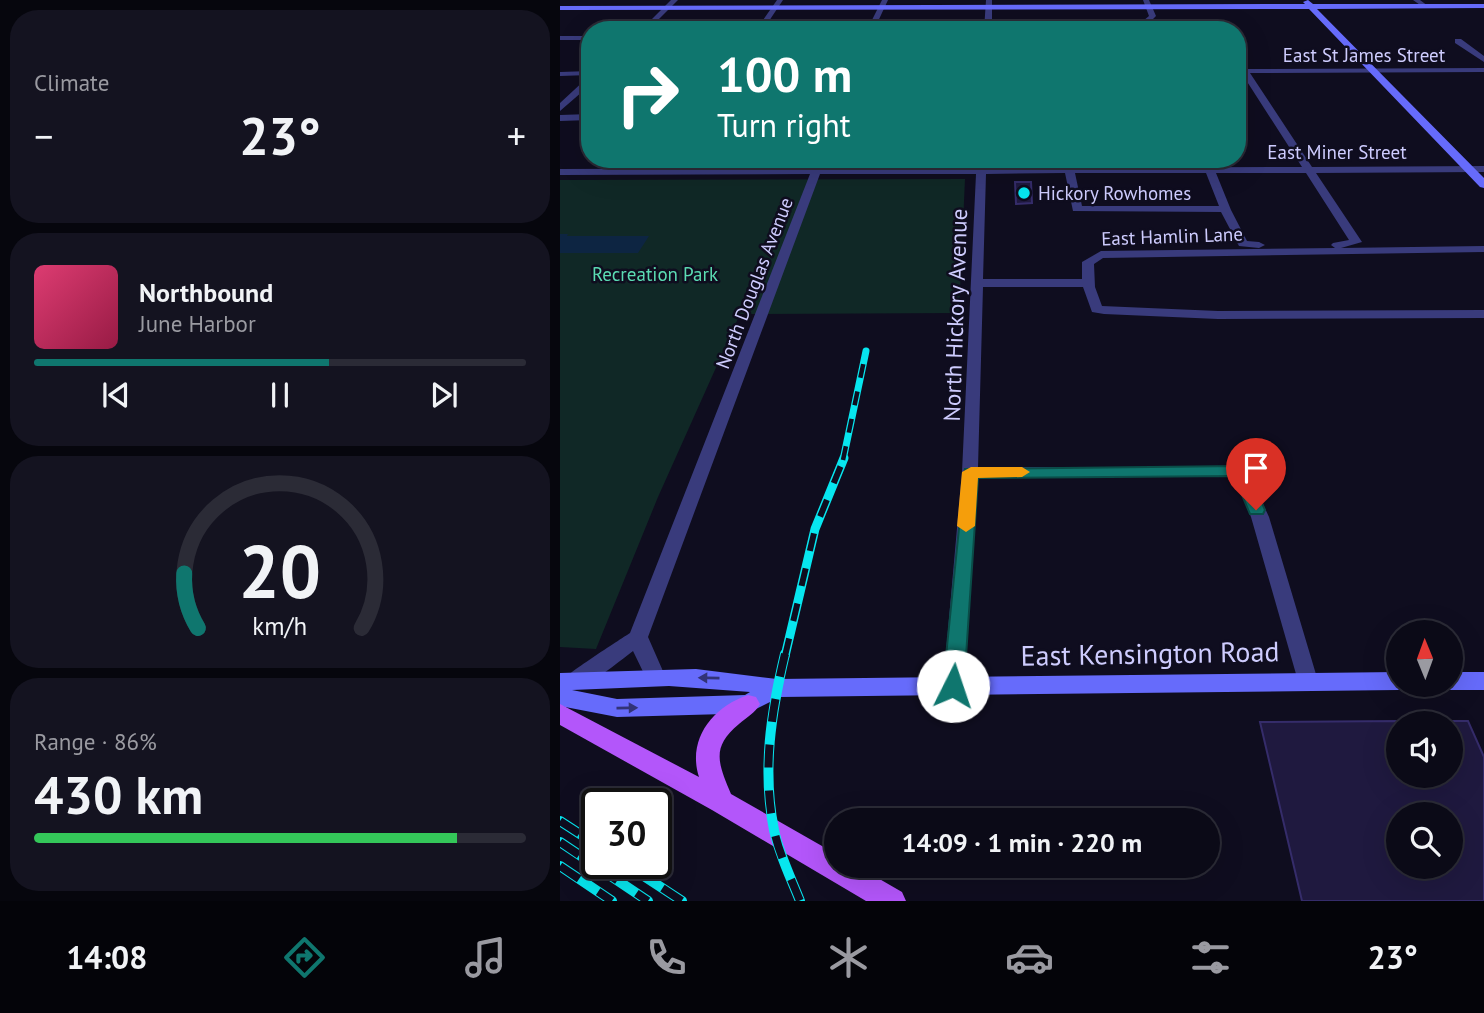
<!DOCTYPE html>
<html lang="en">
<head>
<meta charset="utf-8">
<style>
  body { margin:0; font-family:"PT Sans",sans-serif; background:#141320; color:#f1f3f6; height:100vh; display:flex; flex-direction:column; font-size:26px; white-space:nowrap }
  * { box-sizing:border-box; margin:0 }
  p { font-size:23px; color:#9a9aa1 }
  .icon { flex:none; width:38px; height:38px; fill:none; stroke:currentColor; stroke-width:2; stroke-linecap:round; stroke-linejoin:round }
  .map { position:relative; flex:1; overflow:hidden }
  .drawer { display:flex; flex-direction:column; gap:10px; padding:10px; background:#06060d; width:560px }
  .drawer>* { flex:none }
  .hud { position:absolute; left:21px; top:21px; width:665px; height:147px; border-radius:28px; box-shadow:0 7px 28px #0002,0 0 0 2px #2b2b36; background:#0f766e; color:#fff; overflow:hidden }
  .needle { width:46px; rotate:359deg }
  .fabs { position:absolute; left:826px; top:620px; display:grid; gap:14px }
  .fabs a { display:grid; place-items:center; width:77px; height:77px; border-radius:50%; background:#0b0a17; box-shadow:0 7px 28px #0002,0 0 0 2px #2b2b36; font-size:35px }
  .speed { position:absolute; left:21px; top:788px; display:flex; gap:14px; font-size:35px; font-weight:700; text-align:center }
  .speed>* { display:grid; place-content:center; width:91px; height:91px; border-radius:50%; background:#0b0a17; box-shadow:0 7px 28px #0002,0 0 0 2px #2b2b36; line-height:1 }
  .speed .limit { border:4px solid #111; border-radius:10px; background:#fff; color:#111 }
  .pin { position:absolute; display:grid; place-items:center; width:60px; height:60px; color:#fff; margin:-72px -30px; border-radius:50% 50% 50% 0; rotate:-45deg; box-shadow:0 0 7px #0007 }
  .pin .icon { rotate:45deg }
  .me { position:absolute; width:77px; margin:-38px; rotate:4deg; stroke-linejoin:round; filter:drop-shadow(0 0 5px #0008) }
  .turn { display:flex; align-items:center; gap:24px; height:147px; padding:0 21px; font-size:32px }
  .turn .icon { width:91px; height:91px; stroke-width:2.5 }
  .turn b { display:block; font-size:49px; line-height:60px }
  .big { font-size:52px; font-weight:800; line-height:1.1 }
  .drawer .widget { flex:1; display:flex; flex-direction:column; justify-content:center; gap:10px; min-width:0; padding:0 24px; border-radius:28px; background:#141320 }
  .drawer .dial { align-items:center; gap:0 }
  .dial svg { height:182px; overflow:visible; fill:none; stroke:#2b2b36; stroke-width:7; stroke-linecap:round; text-anchor:middle }
  .dial text { fill:#f1f3f6; stroke:none }
  .song { display:flex; align-items:center; gap:21px }
  .cover { width:84px; height:84px; border-radius:10px; background:linear-gradient(135deg,hsl(340 70% 55%),hsl(340 70% 35%)) }
  .played { height:7px; border-radius:4px; background:linear-gradient(90deg,#0f766e 60%,#2b2b36 60%) }
  .keys { display:flex; justify-content:space-around; direction:ltr }
  .heat { display:flex; justify-content:space-between; align-items:center; font-size:38px; direction:ltr }
  .charge { height:10px; border-radius:5px; background:linear-gradient(90deg,#34c759 86%,#2b2b36 0) }
  .trip { position:absolute; left:264px; top:808px; width:396px; height:70px; border-radius:35px; background:#0b0a17; box-shadow:0 7px 28px #0002,0 0 0 2px #2b2b36; font-weight:800; line-height:70px; text-align:center }
  .dock { display:flex; height:112px; justify-content:space-around; align-items:center; background:#040409; color:#9a9aa1 }
  .dock .icon { width:49px; height:49px }
  .dock .current { color:#0f766e }
  .dock b { font-size:32px; color:#f1f3f6 }
  main { display:flex; flex:1; min-height:0 }
  .map>svg:first-child { display:block }
  .green { fill:#102826 }
  .water { fill:#0d2542 }
  .building { fill:#1f193f; stroke:#352c6a; stroke-width:2; fill-rule:evenodd }
  .lines { fill:none; stroke-linecap:round; stroke-linejoin:round }
  .street { fill:#393b7c; fill-rule:evenodd }
  .secondary { fill:#666bfb; fill-rule:evenodd }
  .primary { fill:#b356fa; fill-rule:evenodd }
  .rail-far2-casing { stroke:#07e6ef; stroke-width:7 }
  .rail-far1-casing { stroke:#07e6ef; stroke-width:9 }
  .rail-casing { stroke:#07e6ef; stroke-width:10 }
  .rail-far2 { stroke:#0f0d1f; stroke-width:4.5; stroke-dasharray:14; stroke-linecap:butt }
  .rail-far1 { stroke:#0f0d1f; stroke-width:6; stroke-dasharray:18; stroke-linecap:butt }
  .rail { stroke:#0f0d1f; stroke-width:8; stroke-dasharray:23; stroke-linecap:butt }
  .oneway { fill:#323377 }
  .route { fill:#0f766e; stroke:#0a4d48; stroke-width:2 }
  .slow { fill:#f59e0b }
  .poi-dot { fill:#07e6ef; stroke:#0f0d1f; stroke-width:2.5 }
  .labels { text-anchor:middle; dominant-baseline:central; stroke-width:5; stroke-linejoin:round; paint-order:stroke }
  .far-street-label { font-size:19px; fill:#ceccfe; stroke:#0f0d1f }
  .far-poi-label { font-size:19px; fill:#ceccfe; stroke:#0f0d1f; text-anchor:start }
  .far-park-label { font-size:19px; fill:#5bdbb3; stroke:#0f0d1f }
  .street-label { font-size:23px; fill:#ceccfe; stroke:#0f0d1f }
  .near-street-label { font-size:28px; fill:#ceccfe; stroke:#0f0d1f }
</style>
</head>
<body>
<main>
<section class="drawer">
<div class="widget"><p>Climate</p>
<div class="heat"><a>−</a><b class="big">23°</b><a>+</a></div>
</div>
<div class="widget">
<div class="song"><i class="cover"></i><div><b>Northbound</b><p>June Harbor</p></div></div>
<div class="played"></div>
<div class="keys"><svg class="icon" aria-label="previous" viewBox="0 0 24 24"><path d="M18 5L8 12l10 7zM5 5v14"/></svg><svg class="icon" aria-label="pause" viewBox="0 0 24 24"><path d="M8 5v14M16 5v14"/></svg><svg class="icon" aria-label="next" viewBox="0 0 24 24"><path d="M6 5l10 7-10 7zM19 5v14"/></svg></div>
</div>
<div class="widget dial"><svg viewBox="0 0 100 80">
<path d="M14 69A42 42 0 1 1 86 69"/>
<path d="M14 69A42 42 0 0 1 8 45" stroke="#0f766e"/>
<text x="50" y="56" font-size="32" font-weight="700">20</text>
<text x="50" y="72" font-size="11">km/h</text>
</svg></div>
<div class="widget"><p>Range · 86%</p><b class="big">430 km</b><div class="charge"></div></div>
</section>
<div class="map">
<svg width="924" height="901" viewBox="0 0 924 901">
  <rect width="100%" height="100%" fill="#0f0d1f"/>
  <path class="green" d="M405,179L399,313L180,314L98,497L36,649L0,647V180Z"/>
  <path class="water" d="M0,234H8L7,236H89L78,253H0Z"/>
  <path class="building" d="M455,182H471L472,203L456,204Z
    M838,721V775H891V721H908L924,757V901H742L700,722ZM838,814H891V866H838Z"/>
  <g class="lines">
    <path class="street" d="M111,0H118L88,30H81Z
      M217,0H223L203,30H196Z
      M322,0H328L314,30H307Z
      M426,0H432V30H424Z
      M583,0H589L596,16L584,28L572,30L589,16Z
      M853,0H860L868,6L863,7Z
      M0,36H30V40H0Z
      M895,39H901L924,56V62L895,43Z
      M677,58L687,69L924,68V72L690,73L752,167L924,166V172L756,173L802,242L781,248L924,246V252L543,258L534,264L535,287L542,306L658,311L924,310V318L658,319L544,314L532,312L523,287H423L418,467H686L709,517L758,681L755,687L748,689L741,687L738,681L691,517L674,476L418,477L403,686L400,692L393,694L386,692L383,686L402,472L416,174H260L88,637L106,678L103,684L96,686L89,684L73,651C57,663 23,693 4,687L1,681C4,676 59,640 70,633L250,174L0,175V169L253,168L256,159H266L262,168H417V159H427V168L742,167L677,66ZM505,173L513,211L661,212L679,246L699,248L705,245L699,242L687,241L671,210L656,173H746L789,240L773,243L771,245L775,248L541,251L522,262V279H423L426,174ZM515,173H646L659,206H522Z
      M30,71V75L0,76V72Z
      M27,78H30V85L0,111V103Z
      M30,114V120L0,121V115Z"/>
    <path class="secondary" d="M748,0L753,4H924V8L757,9L924,178V188L920,187L749,9L0,10V6L745,4L743,2Z
      M136,669L217,679L838,672V684H848L838,690L220,697L188,713L165,714L57,717L0,706V673ZM109,686L190,692L185,695L57,699L12,690Z
      M891,672H924V690H891L883,687L881,684H891Z"/>
    <path class="primary" d="M188,695L196,697L200,704C195,713 187,717 179,724C151,747 158,763 171,794L276,854V866H297L342,892L346,901H306L152,810L0,725V704L139,777C127,740 152,707 188,695Z"/>
    <defs>
      <path id="rail-far2" d="M283,460L306,351"/>
      <path id="rail-far1" d="M225,656L255,529L284,458"/>
      <path id="rail" d="M225,654C211,713 202,770 214,830C219,854 231,878 240,901
        M0,821L37,845
        M0,842L88,901
        M64,863L122,901
        M0,866L52,901"/>
    </defs>
    <use href="#rail-far2" class="rail-far2-casing"/>
    <use href="#rail-far1" class="rail-far1-casing"/>
    <use href="#rail" class="rail-casing"/>
    <use href="#rail-far2" class="rail-far2"/>
    <use href="#rail-far1" class="rail-far1"/>
    <use href="#rail" class="rail"/>
  </g>
  <defs><path id="oneway-solid" d="M-6-.8H1V-3.2L6.5 0L1 3.2V.8H-6Z" transform="scale(1.75)"/></defs>
  <g class="oneway">
    <use href="#oneway-solid" transform="translate(149 678) rotate(-179)"/>
    <use href="#oneway-solid" transform="translate(67 708) rotate(-1)"/>
  </g>
  <path class="route" d="M680,466L688,471L705,510L703,514H690L674,476L418,478L404,686L401,692L393,695L386,692L383,686L405,469Z"/>
  <path class="slow" d="M411,467H462L470,472L462,477L418,478L415,526L406,532L397,526L402,472Z"/>
  <circle class="poi-dot" cx="464" cy="193" r="7"/>
  <g class="labels">
    <g class="far-street-label">
      <text x="804" y="55">East St James Street</text>
      <text x="777" y="152">East Miner Street</text>
      <text transform="translate(612 236) rotate(-2)">East Hamlin Lane</text>
      <text transform="translate(194 283) rotate(-69)">North Douglas Avenue</text>
    </g>
    <g class="far-poi-label">
      <text x="478" y="193">Hickory Rowhomes</text>
    </g>
    <g class="far-park-label">
      <text x="95" y="274">Recreation Park</text>
    </g>
    <g class="street-label">
      <text transform="translate(395 315) rotate(-88)">North Hickory Avenue</text>
    </g>
    <g class="near-street-label">
      <text transform="translate(590 653) rotate(-1)">East Kensington Road</text>
    </g>
  </g>
</svg>
<div class="fabs">
<a><svg class="needle" viewBox="-14 -14 28 28"><path d="M0-13l5 13h-10z" fill="#e53935"/><path d="M0 13l5-13h-10z" fill="#9a9aa1"/></svg></a>
<a><svg class="icon" aria-label="sound" viewBox="0 0 24 24"><path d="M4 9h4l5-4v14l-5-4H4zM17 9q2 3 0 6"/></svg></a>
<a><svg class="icon" aria-label="search" viewBox="0 0 24 24"><circle cx="10" cy="10" r="6"/><path d="M15 15l6 6"/></svg></a>
</div>
<div class="speed"><div class="limit">30</div></div>
<div class="pin" style="left:696px;top:510px;background:#d93025"><svg class="icon" aria-label="arrive" viewBox="0 0 24 24"><path d="M6 21V4h12l-3 4 3 4H6"/></svg></div>
<svg class="me" style="left:393px;top:686px" viewBox="-20 -20 40 40"><circle r="19" fill="#fff"/><path d="M0-13L10 11 0 6-10 11z" fill="#0f766e"/></svg>
<div class="trip">14:09 · 1 min · 220 m</div>
<div class="hud">
<div class="turn"><svg class="icon" aria-label="right" viewBox="0 0 24 24"><path d="M7 20v-9h11M14 6l5 5-5 5"/></svg><div><b>100 m</b>Turn right</div></div>
</div>
</div>
</main>
<nav class="dock">
<b>14:08</b>
<svg class="icon current" aria-label="directions" viewBox="0 0 24 24"><path d="M12 3l9 9-9 9-9-9zM9 14v-3h6M13 9l2 2-2 2"/></svg>
<svg class="icon" aria-label="music" viewBox="0 0 24 24"><path d="M9 18V5l10-2v13"/><circle cx="6" cy="18" r="3"/><circle cx="16" cy="16" r="3"/></svg>
<svg class="icon" aria-label="phone" viewBox="0 0 24 24"><path d="M5 4h4l2 5-3 2q2 4 5 5l2-3 5 2v4C11 20 4 13 5 4z"/></svg>
<svg class="icon" aria-label="climate" viewBox="0 0 24 24"><path d="M12 3v18M4 7l16 10M4 17L20 7"/></svg>
<svg class="icon" aria-label="car" viewBox="0 0 24 24"><path d="M5 17H2v-5l4-1 3-4h7l3 4 3 1v5h-3M9 17h6M6 11h13"/><circle cx="7" cy="17" r="2"/><circle cx="17" cy="17" r="2"/></svg>
<svg class="icon" aria-label="filters" viewBox="0 0 24 24"><path d="M4 7h16M4 17h16"/><circle cx="9" cy="7" r="2"/><circle cx="15" cy="17" r="2"/></svg>
<b>23°</b>
</nav>
</body>
</html>
